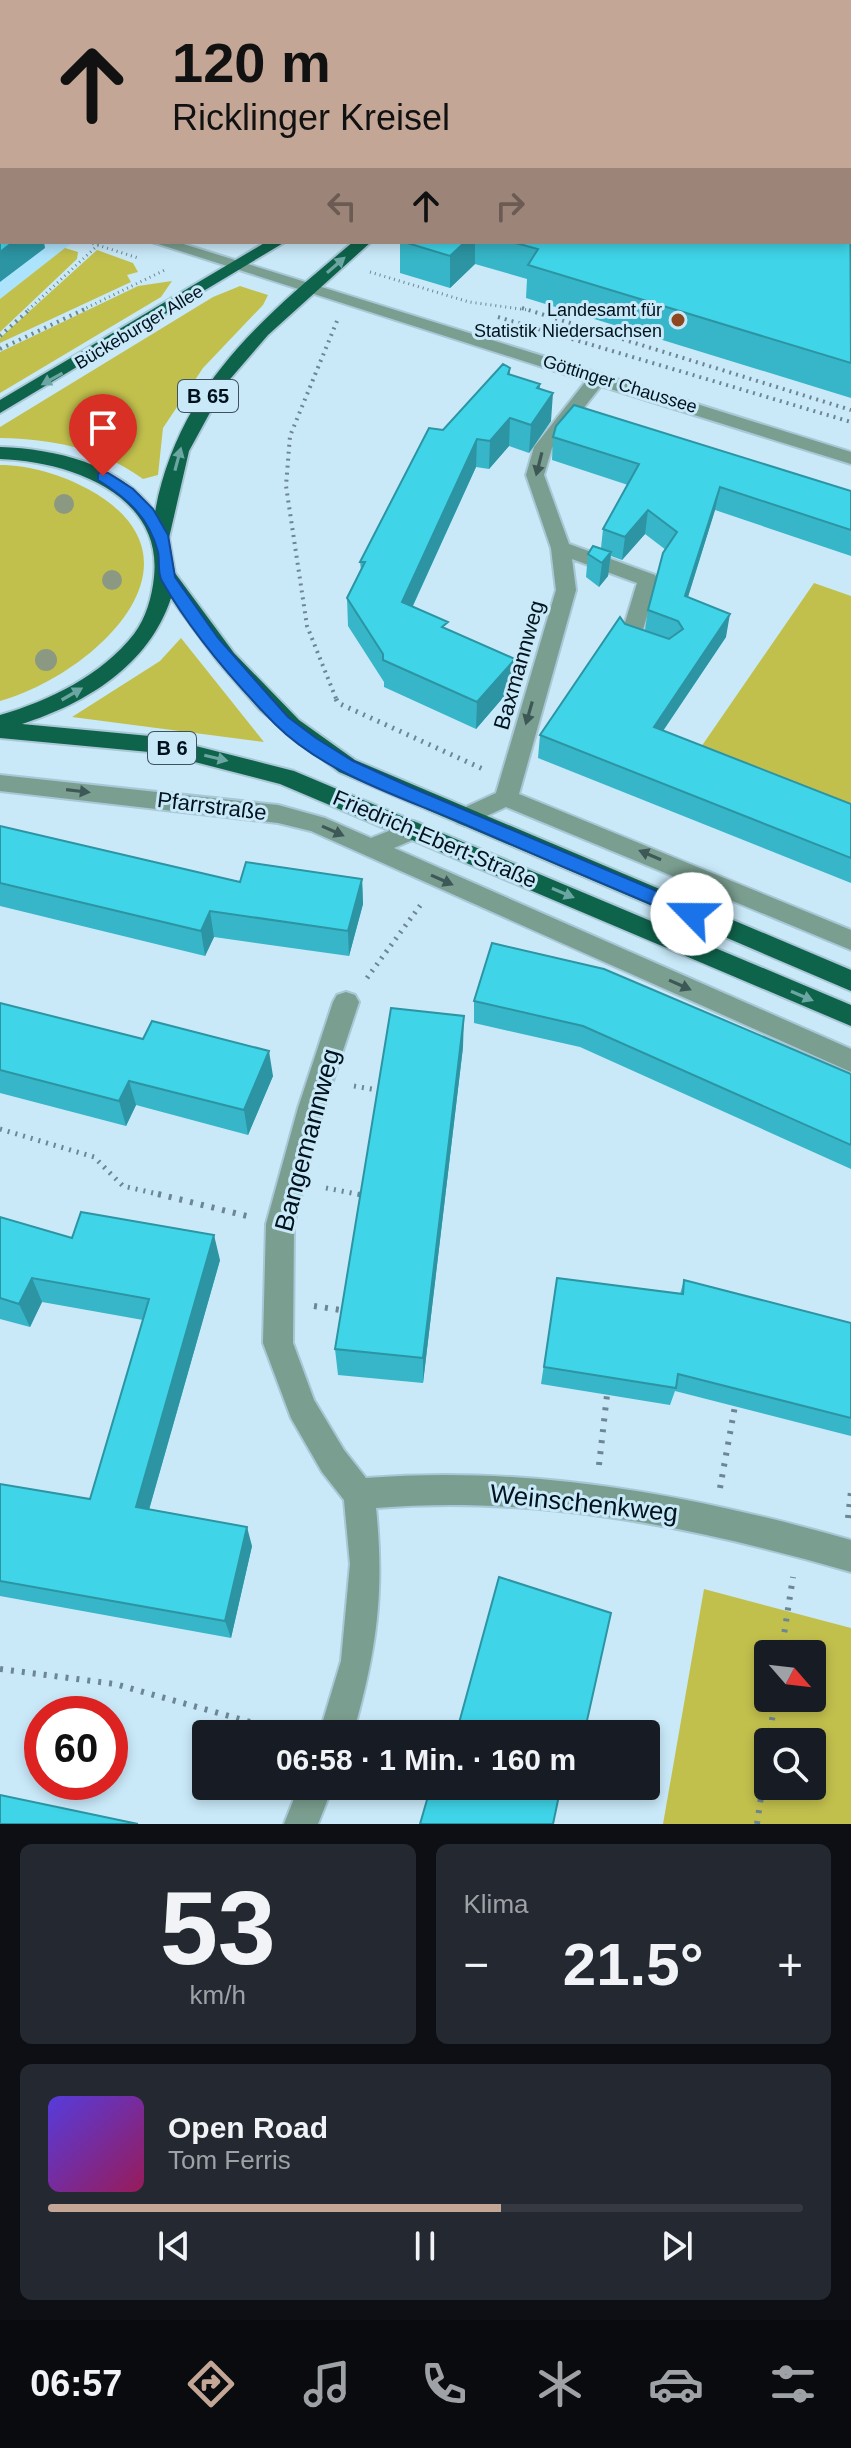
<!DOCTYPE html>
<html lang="de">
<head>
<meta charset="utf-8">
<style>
  body { margin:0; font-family:Helvetica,sans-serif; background:#242831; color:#f1f3f6; height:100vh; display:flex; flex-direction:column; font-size:30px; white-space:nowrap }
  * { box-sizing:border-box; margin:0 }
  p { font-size:26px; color:#9ea1a6 }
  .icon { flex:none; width:44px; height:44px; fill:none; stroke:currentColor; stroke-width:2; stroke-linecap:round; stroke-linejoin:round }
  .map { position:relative; height:1824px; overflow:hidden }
  .sheet { display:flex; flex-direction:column; gap:20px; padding:20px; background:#0d0f14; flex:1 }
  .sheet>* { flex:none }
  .banner { position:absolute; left:0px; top:0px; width:852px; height:244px; box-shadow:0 4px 12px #0003; background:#c4a696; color:#111; overflow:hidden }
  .needle { width:52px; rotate:118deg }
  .tools { position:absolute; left:754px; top:1640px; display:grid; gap:16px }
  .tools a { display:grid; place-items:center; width:72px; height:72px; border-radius:8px; background:#171b24; box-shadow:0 4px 12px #0003; font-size:40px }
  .speed { position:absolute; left:24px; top:1696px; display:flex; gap:16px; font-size:40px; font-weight:700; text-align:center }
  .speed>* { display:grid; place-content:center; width:104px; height:104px; border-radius:50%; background:#171b24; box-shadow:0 4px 12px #0003; line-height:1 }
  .speed .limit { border:12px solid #d22; background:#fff; color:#111 }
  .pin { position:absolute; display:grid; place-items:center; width:68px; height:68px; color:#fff; margin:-82px -34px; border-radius:50% 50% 50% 0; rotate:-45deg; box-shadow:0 0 8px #0007 }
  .pin .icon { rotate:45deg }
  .me { position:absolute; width:88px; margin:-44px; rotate:293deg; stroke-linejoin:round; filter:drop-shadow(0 0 6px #0008) }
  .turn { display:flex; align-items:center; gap:28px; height:168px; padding:0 40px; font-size:36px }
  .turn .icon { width:104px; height:104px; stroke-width:2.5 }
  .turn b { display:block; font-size:56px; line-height:68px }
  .lanes { display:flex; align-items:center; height:76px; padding:0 40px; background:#0003; justify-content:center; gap:40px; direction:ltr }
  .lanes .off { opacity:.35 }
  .big { font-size:60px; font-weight:600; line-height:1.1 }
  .sheet .tile { flex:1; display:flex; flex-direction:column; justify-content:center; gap:12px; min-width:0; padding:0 28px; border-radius:12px; background:#242831 }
  .sheet .dial { align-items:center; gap:0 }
  .dial b { font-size:104px; line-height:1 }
  .song { display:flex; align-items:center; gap:24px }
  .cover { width:96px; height:96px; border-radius:12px; background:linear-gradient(135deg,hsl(250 70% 55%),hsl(330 70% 35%)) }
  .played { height:8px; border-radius:4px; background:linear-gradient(90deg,#c4a696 60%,#363941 60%) }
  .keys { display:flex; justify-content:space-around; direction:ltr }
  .heat { display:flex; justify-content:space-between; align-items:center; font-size:44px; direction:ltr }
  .sheet .tiles { flex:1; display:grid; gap:20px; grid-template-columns:1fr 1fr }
  .tile:last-child { grid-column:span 2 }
  .trip { position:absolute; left:192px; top:1720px; width:468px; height:80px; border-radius:8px; background:#171b24; box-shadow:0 4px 12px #0003; font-weight:600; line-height:80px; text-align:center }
  .tabs { display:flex; height:128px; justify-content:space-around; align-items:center; background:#090b0e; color:#9ea1a6 }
  .tabs .icon { width:56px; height:56px }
  .tabs .on { color:#c4a696 }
  .tabs b { font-size:36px; color:#f1f3f6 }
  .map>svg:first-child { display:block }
  .built { fill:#ade4fd }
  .green { fill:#c2c04d; fill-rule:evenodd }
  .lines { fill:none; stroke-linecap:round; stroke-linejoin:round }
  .minor-casing { stroke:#a9c7d6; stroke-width:4 }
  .major-casing { stroke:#a9c7d6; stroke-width:4 }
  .path-far3 { stroke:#6d8694; stroke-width:3; stroke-dasharray:1 4; stroke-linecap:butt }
  .path-far2 { stroke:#6d8694; stroke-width:4; stroke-dasharray:2 5; stroke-linecap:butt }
  .path-far1 { stroke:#6d8694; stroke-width:5; stroke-dasharray:2 6; stroke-linecap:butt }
  .path { stroke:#6d8694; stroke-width:6; stroke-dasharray:3 8; stroke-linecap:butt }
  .minor { fill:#7a9e8f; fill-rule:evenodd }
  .major { fill:#0e634b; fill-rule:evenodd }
  .tree { fill:#8b9983 }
  .wall { fill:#36b6c8 }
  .shaded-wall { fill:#2c94a2 }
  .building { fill:#3fd4e8; stroke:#2c94a2; stroke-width:2 }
  .oneway { fill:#6ca6a2 }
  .oneway2 { fill:#3d5856 }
  .route { fill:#1a73e8; stroke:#114b97; stroke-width:2 }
  .poi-dot { fill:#8e4820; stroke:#c9e9f9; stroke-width:3 }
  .labels { text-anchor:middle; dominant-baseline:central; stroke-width:6; stroke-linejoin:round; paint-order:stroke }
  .far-poi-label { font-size:18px; fill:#00121d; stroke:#c9e9f9; text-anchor:end }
  .far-street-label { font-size:18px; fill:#00121d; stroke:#c9e9f9 }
  .shield { fill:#c9e9f9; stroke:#3c525f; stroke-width:2 }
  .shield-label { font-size:20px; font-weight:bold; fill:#00121d }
  .street-label { font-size:22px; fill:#00121d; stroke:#c9e9f9 }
  .near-street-label { font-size:26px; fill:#00121d; stroke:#c9e9f9 }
</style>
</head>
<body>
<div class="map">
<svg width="851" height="1824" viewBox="0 0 851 1824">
  <rect width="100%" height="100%" fill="#c9e9f9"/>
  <path class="built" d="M0,213L2,242H73L0,299Z"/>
  <path class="green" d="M65,248L78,252L77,259L0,332V299Z
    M97,250L133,263L138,272L127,275L131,282L0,343V338Z
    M172,281L161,297L0,393V352L138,286Z
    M240,286L268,295L263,305L203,368L163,428L158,475L143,479C101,448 51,439 0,438V427L213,297Z
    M0,465C30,465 62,475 88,489C219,561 91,676 0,701Z
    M814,583L851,596V808L701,747Z
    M181,638L264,742L72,717L160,661Z
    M704,1589L851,1628V1824H663ZM812,1654V1698H768V1654ZM812,1742V1786H768V1742Z"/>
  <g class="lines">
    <defs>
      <path id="minor" d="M850,102H851V110H850Z
        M0,188L2,189V199L0,198Z
        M152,242H177L851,452V464L601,386L552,448L544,475L569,544L655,575L658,580L641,636L658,646L648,653L623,644L620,639L637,583L572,559L576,590L519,794L851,930V950L506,807L465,826L457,823L454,817L457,811L496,793L556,590L551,548L526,475L534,447L586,381Z
        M0,775L278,805L325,818L371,838L414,821L422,824L426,830L422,836L394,848L851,1049V1072L311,831L278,823L0,791Z
        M346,992L355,995L359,1002L324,1108L294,1224L293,1343L314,1400L344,1450L366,1478C532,1465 692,1495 851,1540V1572C696,1527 538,1495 376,1508C385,1594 376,1652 353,1734H319L341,1661L350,1564L344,1500L322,1472L291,1418L263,1343L266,1224L298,1108L333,1002L337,995Z
        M299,1786H333L318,1824H284Z"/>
      <path id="major" d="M266,242H285L0,413V400Z
        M353,242H371L268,335L225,385L189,451L169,538L175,573L234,653L299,720L355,760L851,970V991L339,772L260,710L219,663L171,598C149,665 87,703 22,724L160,737L294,771L851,1005V1026L280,784L160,753L0,738V715C49,701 102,675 134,634C146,618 152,597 154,577C163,493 67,461 0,459V447C57,449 120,464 155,512C178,388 261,319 353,242Z"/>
    </defs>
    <use href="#minor" class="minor-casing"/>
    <use href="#major" class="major-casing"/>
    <path class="path-far3" d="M695,2L698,0
      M88,242L138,258
      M370,272L469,302L528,310
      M28,310L98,245
      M82,310L167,269"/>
    <path class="path-far2" d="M522,308L851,410
      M498,317L851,422
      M337,321L290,436L286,486L307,626L337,701
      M0,336L31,308
      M0,349L87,308"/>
    <path class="path-far1" d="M336,699L338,703L483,769
      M367,978L422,903
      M354,1086L383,1091
      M0,1129L94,1157L123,1186L166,1196
      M326,1188L367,1196"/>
    <path class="path" d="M158,1194L247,1216
      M359,1194L367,1196
      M314,1306L347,1311
      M599,1465L607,1395
      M720,1488L735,1406
      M848,1518L851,1491
      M781,1654L793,1577
      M0,1669L115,1684L293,1734
      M769,1742L775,1698
      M757,1824L768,1749"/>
    <use href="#minor" class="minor"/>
    <use href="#major" class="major"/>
  </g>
  <g class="tree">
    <circle cx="64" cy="504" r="10"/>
    <circle cx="112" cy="580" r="10"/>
    <circle cx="46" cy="660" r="11"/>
  </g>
  <path class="wall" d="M0,0H141L139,2H2V53L0,50Z
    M2,72V156L0,155V73Z
    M851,158V398L526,298L527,279L475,264L450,288L400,273V242H850Z
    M510,368V375L540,384V389L551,421L529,453L509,446L489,469L476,467L413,606L448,630L515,659L513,686L476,729L384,687V682L348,626L347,598L361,570L360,562L443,430Z
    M553,437L851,491V556L715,510L688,597L726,637L663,731L851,804V883L538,758L540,735L625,624L645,630L648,610L666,550L645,534L622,560L611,556L608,576L599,587L586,577L588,554L601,548L603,529L628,485L552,460Z
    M0,826L240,882L362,879L363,904L349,956L214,937L205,956L0,906Z
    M474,1001L851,1074V1169L580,1047L474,1023Z
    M0,1003L273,1076L248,1135L136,1105L126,1126L0,1093Z
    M463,1047L423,1383L338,1375L335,1349Z
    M0,1217L72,1238L220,1260L149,1510L252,1546L231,1638L0,1596V1484L90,1499L143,1320L42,1302L30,1327L0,1319Z
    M557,1278L680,1294L684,1280L851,1323V1436L675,1391L670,1405L541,1384Z
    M431,1786H572L569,1793L560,1790Z"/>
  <path class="shaded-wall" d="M109,0H141L139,2H107Z
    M406,0H444L441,2H403Z
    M13,242H44L45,248L0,282V252Z
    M465,242H475V264L450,288V256Z
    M553,393L551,421L529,453L531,425Z
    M510,418L509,446L489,469L490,441Z
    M477,439L476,467L402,629V602Z
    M720,487L715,510L681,619L685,596Z
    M648,510L645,534L622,560L625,537Z
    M611,552L608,576L599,587L602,563Z
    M730,614L726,637L650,750L654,727Z
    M515,659L513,686L476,729L477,702Z
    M362,879L363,904L349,956L348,931Z
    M210,911L214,937L205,956L201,931Z
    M464,1016L463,1047L423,1383V1358Z
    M269,1051L273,1076L248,1135L244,1110Z
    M129,1081L136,1105L126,1126L119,1101Z
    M214,1235L220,1260L144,1527L136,1507Z
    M32,1278L42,1302L30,1327L19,1304Z
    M247,1527L252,1546L231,1638L225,1621Z"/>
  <path class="building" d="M0,0H109L107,2H2V28L0,27Z
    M322,0H406L403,2H318Z
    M2,72V132L0,131V73Z
    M850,158L851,363L528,265L538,249L512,242H850Z
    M0,209L2,210V242H13L0,252Z
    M404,242H465L450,256Z
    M503,364L510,368L508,374L540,384L537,388L553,393L531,425L510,418L490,441L477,439L402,602L448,622L442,627L515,659L477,702L383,660V654L347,598L365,562H360L429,428L443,430Z
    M574,405L851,491V530L720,487L685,596L730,614L654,727L851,804V858L540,735L620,617L625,624L669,639L683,629L678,621L648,610L663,553L677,532L648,510L625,537L603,529L639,464L553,437L556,426Z
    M593,546L611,552L602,563L588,554Z
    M0,826L240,882L246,862L362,879L348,931L210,911L201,931L0,883Z
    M492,943L604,969L851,1074V1145L583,1026L474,1001Z
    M0,1003L143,1039L152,1021L269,1051L244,1110L129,1081L119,1101L0,1070Z
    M391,1008L464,1016L423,1358L335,1349Z
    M81,1212L214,1235L136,1507L247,1527L225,1621L0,1581V1484L90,1499L149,1299L32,1278L19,1304L0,1298V1217L72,1238Z
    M557,1278L683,1294L684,1280L851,1323V1418L678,1374L676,1388L544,1367Z
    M499,1577L611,1613L584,1734H456Z
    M431,1786H561L553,1824H420Z
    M0,1795L138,1824H0Z"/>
  <defs><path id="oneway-solid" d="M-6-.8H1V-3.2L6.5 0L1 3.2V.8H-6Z" transform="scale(2)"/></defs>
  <g class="oneway">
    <use href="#oneway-solid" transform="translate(336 265) rotate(-41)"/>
    <use href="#oneway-solid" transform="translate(52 379) rotate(151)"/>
    <use href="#oneway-solid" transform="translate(178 459) rotate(-75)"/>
    <use href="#oneway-solid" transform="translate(72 694) rotate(-30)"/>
    <use href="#oneway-solid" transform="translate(216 758) rotate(13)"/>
    <use href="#oneway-solid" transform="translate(563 893) rotate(23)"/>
    <use href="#oneway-solid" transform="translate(802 996) rotate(23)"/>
  </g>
  <g class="oneway2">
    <use href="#oneway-solid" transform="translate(539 464) rotate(104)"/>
    <use href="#oneway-solid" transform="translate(529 713) rotate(106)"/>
    <use href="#oneway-solid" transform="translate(78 791) rotate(7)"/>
    <use href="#oneway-solid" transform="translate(333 831) rotate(24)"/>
    <use href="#oneway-solid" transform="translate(650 855) rotate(-157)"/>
    <use href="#oneway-solid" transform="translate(442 880) rotate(24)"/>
    <use href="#oneway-solid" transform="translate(680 985) rotate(24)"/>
  </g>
  <path class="route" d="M98,473H108L133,489L153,509L168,535L175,577L218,638L288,717L316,738L353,761L408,786L699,909V919H686C610,887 533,854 457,821C396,795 323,772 275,724C234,682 191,632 162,581C157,573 160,561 158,552C149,517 127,498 98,480Z"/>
  <circle class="poi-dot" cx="678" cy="320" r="8"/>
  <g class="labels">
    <g class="far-poi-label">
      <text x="662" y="310">Landesamt für<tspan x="662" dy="21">Statistik Niedersachsen</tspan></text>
    </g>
    <g class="far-street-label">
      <text transform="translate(139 327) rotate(-31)">Bückeburger Allee</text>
      <text transform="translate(620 384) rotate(17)">Göttinger Chaussee</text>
    </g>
    <g class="shield">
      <rect x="178" y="380" width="60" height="32" rx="6"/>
      <rect x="148" y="732" width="48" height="32" rx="6"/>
    </g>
    <g class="shield-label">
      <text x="208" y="396">B 65</text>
      <text x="172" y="748">B 6</text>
    </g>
    <g class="street-label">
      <text transform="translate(519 665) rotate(-74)">Baxmannweg</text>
      <text transform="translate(212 806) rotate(7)">Pfarrstraße</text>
      <text transform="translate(435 839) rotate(23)">Friedrich-Ebert-Straße</text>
    </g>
    <g class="near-street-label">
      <text transform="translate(307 1140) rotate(-75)">Bangemannweg</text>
      <text transform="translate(584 1503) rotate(6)">Weinschenkweg</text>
    </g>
  </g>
</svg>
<div class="tools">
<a><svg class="needle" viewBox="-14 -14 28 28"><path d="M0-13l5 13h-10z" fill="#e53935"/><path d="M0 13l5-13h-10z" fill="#9ea1a6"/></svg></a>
<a><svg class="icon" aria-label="search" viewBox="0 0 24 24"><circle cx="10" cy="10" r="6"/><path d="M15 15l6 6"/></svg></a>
</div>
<div class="speed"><div class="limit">60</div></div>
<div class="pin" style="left:103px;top:476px;background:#d93025"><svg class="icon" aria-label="arrive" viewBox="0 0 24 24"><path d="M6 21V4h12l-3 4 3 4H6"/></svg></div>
<svg class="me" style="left:692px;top:914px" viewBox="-20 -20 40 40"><circle r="19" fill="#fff"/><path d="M0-13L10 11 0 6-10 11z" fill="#1a73e8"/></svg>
<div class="trip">06:58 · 1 Min. · 160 m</div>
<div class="banner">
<div class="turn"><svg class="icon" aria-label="ahead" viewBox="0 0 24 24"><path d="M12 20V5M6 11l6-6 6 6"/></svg><div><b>120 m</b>Ricklinger Kreisel</div></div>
<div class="lanes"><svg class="icon off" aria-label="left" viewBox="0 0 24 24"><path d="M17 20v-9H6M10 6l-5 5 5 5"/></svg><svg class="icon" aria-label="ahead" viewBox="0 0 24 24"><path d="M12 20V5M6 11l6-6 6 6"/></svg><svg class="icon off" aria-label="right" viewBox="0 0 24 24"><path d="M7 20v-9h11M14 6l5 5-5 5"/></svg></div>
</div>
</div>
<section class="sheet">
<div class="tiles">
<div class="tile dial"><b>53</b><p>km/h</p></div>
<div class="tile"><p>Klima</p>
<div class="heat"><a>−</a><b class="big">21.5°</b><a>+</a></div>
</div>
<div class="tile">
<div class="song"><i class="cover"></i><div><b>Open Road</b><p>Tom Ferris</p></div></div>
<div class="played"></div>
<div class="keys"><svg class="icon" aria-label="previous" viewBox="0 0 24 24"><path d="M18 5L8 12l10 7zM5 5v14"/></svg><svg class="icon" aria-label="pause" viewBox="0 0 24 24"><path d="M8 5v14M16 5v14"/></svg><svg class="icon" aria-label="next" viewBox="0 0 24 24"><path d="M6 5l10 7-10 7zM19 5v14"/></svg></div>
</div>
</div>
</section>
<nav class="tabs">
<b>06:57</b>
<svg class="icon on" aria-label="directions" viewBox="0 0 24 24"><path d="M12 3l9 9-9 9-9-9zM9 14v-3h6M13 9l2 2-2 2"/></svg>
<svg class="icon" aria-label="music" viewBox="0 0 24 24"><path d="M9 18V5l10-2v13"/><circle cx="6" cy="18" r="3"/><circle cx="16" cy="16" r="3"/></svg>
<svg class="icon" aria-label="phone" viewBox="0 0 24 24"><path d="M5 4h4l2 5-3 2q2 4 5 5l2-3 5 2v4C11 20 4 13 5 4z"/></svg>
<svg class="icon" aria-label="climate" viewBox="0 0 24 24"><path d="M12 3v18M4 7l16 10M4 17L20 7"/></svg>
<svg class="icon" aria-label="car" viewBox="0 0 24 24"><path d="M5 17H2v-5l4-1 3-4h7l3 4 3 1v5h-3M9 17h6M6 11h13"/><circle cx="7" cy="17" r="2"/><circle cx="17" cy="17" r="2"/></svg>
<svg class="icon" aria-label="filters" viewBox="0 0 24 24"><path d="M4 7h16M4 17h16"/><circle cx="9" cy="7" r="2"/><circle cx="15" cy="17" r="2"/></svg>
</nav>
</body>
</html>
